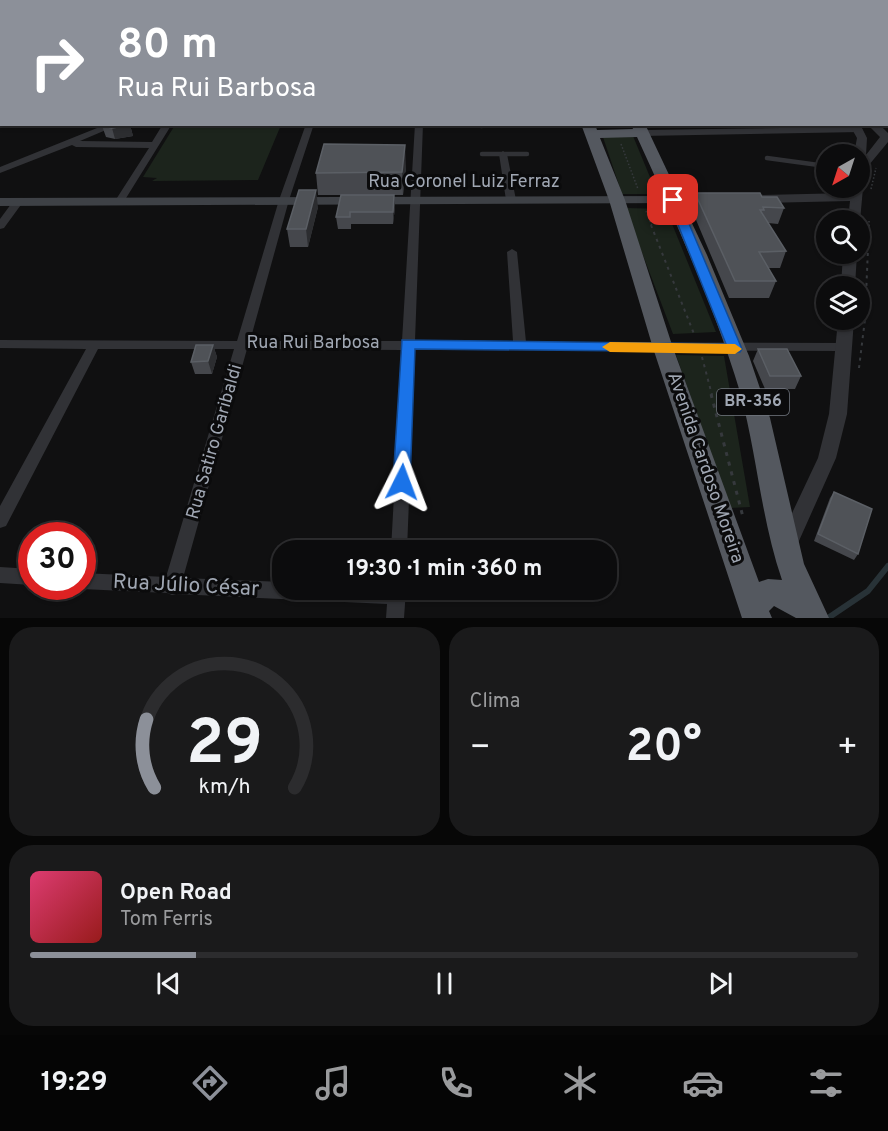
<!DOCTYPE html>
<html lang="pt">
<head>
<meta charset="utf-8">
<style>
  body { margin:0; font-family:Overpass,sans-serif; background:#1a1a1b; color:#f1f3f6; height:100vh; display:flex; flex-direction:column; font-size:22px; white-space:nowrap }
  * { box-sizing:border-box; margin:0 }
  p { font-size:20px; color:#9a9b9d }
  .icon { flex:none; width:33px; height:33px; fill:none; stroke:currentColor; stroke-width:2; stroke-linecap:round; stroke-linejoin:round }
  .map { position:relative; height:618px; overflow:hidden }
  .panel { display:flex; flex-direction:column; gap:9px; padding:9px; background:#070707; flex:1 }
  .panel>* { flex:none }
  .top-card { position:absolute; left:0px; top:0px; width:888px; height:126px; box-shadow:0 2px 4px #0004,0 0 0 2px #2c2c2e; background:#8c9099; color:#fff; overflow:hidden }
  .needle { width:39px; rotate:219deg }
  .fabs { position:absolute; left:816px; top:144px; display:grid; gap:12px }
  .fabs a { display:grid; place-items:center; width:54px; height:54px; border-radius:50%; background:#0c0c0d; box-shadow:0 2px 4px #0004,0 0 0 2px #2c2c2e; font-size:30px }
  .speed { position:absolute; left:18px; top:522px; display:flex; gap:12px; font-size:30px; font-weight:700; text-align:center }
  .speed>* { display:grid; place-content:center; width:78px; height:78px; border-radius:50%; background:#0c0c0d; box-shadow:0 2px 4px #0004,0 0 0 2px #2c2c2e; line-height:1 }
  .speed .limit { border:9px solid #d22; background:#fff; color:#111 }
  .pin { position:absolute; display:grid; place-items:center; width:51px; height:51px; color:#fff; margin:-26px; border-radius:12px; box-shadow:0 3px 9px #0006 }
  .me { position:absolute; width:66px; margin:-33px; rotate:3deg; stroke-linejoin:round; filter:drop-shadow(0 0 4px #0008) }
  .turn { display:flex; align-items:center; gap:21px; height:126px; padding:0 18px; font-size:27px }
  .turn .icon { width:78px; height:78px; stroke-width:2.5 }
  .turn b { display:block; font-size:42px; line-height:51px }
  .big { font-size:45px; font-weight:700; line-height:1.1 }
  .panel .card { flex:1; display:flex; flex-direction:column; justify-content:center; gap:9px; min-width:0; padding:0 21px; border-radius:24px; background:#1a1a1b }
  .panel .dial { align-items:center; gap:0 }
  .dial svg { height:156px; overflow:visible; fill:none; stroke:#2c2c2e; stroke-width:7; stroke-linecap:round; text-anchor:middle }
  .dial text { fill:#f1f3f6; stroke:none }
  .song { display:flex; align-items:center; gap:18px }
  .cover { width:72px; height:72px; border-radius:9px; background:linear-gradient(135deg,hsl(340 70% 55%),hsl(0 70% 35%)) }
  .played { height:6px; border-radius:3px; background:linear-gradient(90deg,#8c9099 20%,#2c2c2e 20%) }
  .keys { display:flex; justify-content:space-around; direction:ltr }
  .heat { display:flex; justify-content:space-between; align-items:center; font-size:33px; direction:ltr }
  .panel .tiles { flex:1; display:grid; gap:9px; grid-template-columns:1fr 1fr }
  .card:last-child { grid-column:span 2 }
  .trip { position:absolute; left:272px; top:540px; width:345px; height:60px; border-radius:24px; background:#0c0c0d; box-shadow:0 2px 4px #0004,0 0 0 2px #2c2c2e; font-weight:700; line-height:60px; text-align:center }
  .dock { display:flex; height:96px; justify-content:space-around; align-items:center; background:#050505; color:#9a9b9d }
  .dock .icon { width:42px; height:42px }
  .dock .active { color:#8c9099 }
  .dock b { font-size:27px; color:#f1f3f6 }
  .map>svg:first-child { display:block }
  .green { fill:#1c241c }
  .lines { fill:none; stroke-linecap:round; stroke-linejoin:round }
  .stream { stroke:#283237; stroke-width:6 }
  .path-far2 { stroke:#36393d; stroke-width:1.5; stroke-dasharray:1.5 2; stroke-linecap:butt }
  .path-far1 { stroke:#36393d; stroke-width:2; stroke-dasharray:3 4.5; stroke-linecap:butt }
  .path { stroke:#36393d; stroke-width:3; stroke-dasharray:4 6; stroke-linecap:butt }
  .service-far1 { stroke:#313236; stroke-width:4 }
  .service { stroke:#313236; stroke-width:4.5 }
  .minor { fill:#313236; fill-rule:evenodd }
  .tertiary { fill:#313236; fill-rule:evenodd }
  .secondary { fill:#3e4146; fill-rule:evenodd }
  .trunk { fill:#54585f; fill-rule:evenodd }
  .wall { fill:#45474c }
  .shaded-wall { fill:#2c2d30 }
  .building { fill:#4f5257; stroke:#5b5f65; stroke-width:1.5 }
  .route { fill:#1a73e8; stroke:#114b97; stroke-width:1.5 }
  .slow { fill:#f59e0b }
  .labels { text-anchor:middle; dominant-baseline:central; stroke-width:6; stroke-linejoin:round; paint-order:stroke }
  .shield { fill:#0b0b0c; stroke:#737881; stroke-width:1.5 }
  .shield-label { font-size:16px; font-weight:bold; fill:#a0a7b3 }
  .street-label { font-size:18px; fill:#a0a7b3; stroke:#0b0b0c }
  .near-street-label { font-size:21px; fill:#a0a7b3; stroke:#0b0b0c }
</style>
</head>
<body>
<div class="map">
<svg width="888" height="618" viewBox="0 0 888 618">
  <rect width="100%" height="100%" fill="#101011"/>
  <path class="green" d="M175,125V124L281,125L258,180L152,181L157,178L143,177Z
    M633,136L657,194H622L603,137Z
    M625,208L666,209L716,332L673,334Z
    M676,355L724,356L750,507L730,508Z"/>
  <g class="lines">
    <path class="stream" d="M828,618L868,591L888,566"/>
    <path class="path-far2" d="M621,144L638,189
      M871,189L876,168
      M646,211L652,226
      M869,226V219"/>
    <path class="path-far1" d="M651,225L694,334
      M702,357L712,395
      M859,368L865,319L869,225"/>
    <path class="path" d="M711,394L743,517"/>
    <path class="service-far1" d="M352,2L354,0"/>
    <path class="service" d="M469,124L482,126
      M482,154H527
      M767,158L826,166"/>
    <path class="minor" d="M0,0H8L0,3Z
      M115,0H128L111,2Z
      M301,0H307L300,2Z
      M422,0H428V2H422Z
      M0,12H2V16H0Z
      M0,33H2V37H0Z
      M0,61H2V65H0Z
      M0,93H2L0,99Z
      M107,124H120L80,141L152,142L163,124H172L123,203H117L115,201L149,148L76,147L72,145L0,173V167Z
      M306,124H314L289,200L250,341H402L415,124H423L415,341H513L507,252L512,249L517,252L526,342L844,343L850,347L844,351L415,350L407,550H391L402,350L247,349L183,578L282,582V590H406L404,618H386L387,604L176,594L172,595L167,593L82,589L76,587L82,586V573L166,577L234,349H98L6,526L0,528V506L86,349L0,348V340L237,341L279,200Z
      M859,127L863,130L862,132L642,136L638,133L642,130Z
      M503,151L507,154L516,200L511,203L506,200L499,154Z
      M18,199L23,202L4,228L0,229V219L14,200Z
      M0,567L32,569V585L0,583Z"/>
    <path class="tertiary" d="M724,0H732L733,2H725Z
      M849,124H860L867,138L866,155L880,137L867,124H879L888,133V142L864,171L860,172V162L863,158H860V154H854L857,138Z
      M860,185L863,188L860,221L848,220L850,201L757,203L751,199L757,195L850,193L851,188H860Z
      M673,196H712L718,200L712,204L669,203V197Z
      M843,254H857L855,286H841Z
      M838,320H854L847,414L836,458L794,552L787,554L780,552L777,545L818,458L829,414Z"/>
    <path class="secondary" d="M673,196L678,197V203L0,206V198Z"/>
    <path class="trunk" d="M540,0H550V2H540Z
      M575,0H585V2H575Z
      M581,124H595L597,130L633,129L631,124H645L707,255L749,356L770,418L804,564L829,618H796L774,606L769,611L772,618H742L653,348L609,200ZM637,137C675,220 714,305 740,392C757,454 761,519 782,580L768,579L759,582L673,348L625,200L600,138Z"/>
  </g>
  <path class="wall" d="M467,0H482V2H467Z
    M130,125L133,136L115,139L106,137L102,126Z
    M406,167L403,195H318L316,173Z
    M695,193L762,197L784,208L778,224L768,223L786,251L780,268H768L776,281L769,298H729L691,208Z
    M394,195L395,207L393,224H351V229H338L336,217Z
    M318,207L308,247H290L287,229Z
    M213,345L217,357L212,374H195L191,362Z
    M758,349L801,376L795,389H765L753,361Z
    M834,492L858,554L854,560L814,541L830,498Z"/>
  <path class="shaded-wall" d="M130,125L133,136L115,139L112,128Z
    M405,145L406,167L403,195L402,172Z
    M316,190L318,207L308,247L306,229Z
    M394,195L395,207L393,224V212Z
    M213,345L217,357L212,374L208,361Z"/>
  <path class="building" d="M103,124H129L130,125L112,128L102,126Z
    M324,144L405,145L402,172L316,173Z
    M299,190H316L306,229H287Z
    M695,193H760L762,197H777L784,208L763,207L764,210H760L786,251L759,252L776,281H735Z
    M341,195H394L393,212H350V217H336Z
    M196,345H213L208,361L191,362Z
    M758,349H787L801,376H770Z
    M834,492L872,509L858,554L818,534Z"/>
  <path class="route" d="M673,197L679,200L742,349L740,352L415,349L410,482L408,487L402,489L395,487L393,482L402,340L726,344L668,200Z"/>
  <path class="slow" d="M610,342L735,344L742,349L735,354L610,352L602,347Z"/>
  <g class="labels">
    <rect class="shield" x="717" y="389" width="72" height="26" rx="4.5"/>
    <g class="shield-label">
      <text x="753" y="402">BR-356</text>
    </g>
    <g class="street-label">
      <text x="464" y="182">Rua Coronel Luiz Ferraz</text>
      <text x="313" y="343">Rua Rui Barbosa</text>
      <text transform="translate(215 442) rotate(-74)">Rua Satiro Garibaldi</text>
      <text transform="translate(705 468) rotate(71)">Avenida Cardoso Moreira</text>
    </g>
    <g class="near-street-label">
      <text transform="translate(186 586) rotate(3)">Rua Júlio César</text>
    </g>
  </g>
</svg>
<div class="fabs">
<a><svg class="needle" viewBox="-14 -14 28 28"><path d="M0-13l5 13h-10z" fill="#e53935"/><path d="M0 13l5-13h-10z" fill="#9a9b9d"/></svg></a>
<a><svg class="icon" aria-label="search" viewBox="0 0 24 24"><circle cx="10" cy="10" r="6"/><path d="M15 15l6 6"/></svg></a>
<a><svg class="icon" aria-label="layers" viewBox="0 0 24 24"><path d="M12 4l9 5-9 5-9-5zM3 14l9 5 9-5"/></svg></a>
</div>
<div class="speed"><div class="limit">30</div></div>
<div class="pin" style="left:673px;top:200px;background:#d93025"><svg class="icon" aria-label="arrive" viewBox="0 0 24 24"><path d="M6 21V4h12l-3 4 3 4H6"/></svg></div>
<svg class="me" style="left:402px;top:482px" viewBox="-20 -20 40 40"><path d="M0-17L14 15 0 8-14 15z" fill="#1a73e8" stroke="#fff" stroke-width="4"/></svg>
<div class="trip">19:30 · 1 min · 360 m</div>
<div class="top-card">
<div class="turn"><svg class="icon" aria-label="right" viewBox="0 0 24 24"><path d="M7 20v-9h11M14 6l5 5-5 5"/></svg><div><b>80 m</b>Rua Rui Barbosa</div></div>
</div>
</div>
<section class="panel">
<div class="tiles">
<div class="card dial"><svg viewBox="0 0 100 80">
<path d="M14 69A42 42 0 1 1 86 69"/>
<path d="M14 69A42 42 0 0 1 10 34" stroke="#8c9099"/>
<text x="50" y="56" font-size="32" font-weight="700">29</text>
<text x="50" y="72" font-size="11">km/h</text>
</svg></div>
<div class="card"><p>Clima</p>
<div class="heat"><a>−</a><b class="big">20°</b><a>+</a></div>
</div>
<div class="card">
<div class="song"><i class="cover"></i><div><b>Open Road</b><p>Tom Ferris</p></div></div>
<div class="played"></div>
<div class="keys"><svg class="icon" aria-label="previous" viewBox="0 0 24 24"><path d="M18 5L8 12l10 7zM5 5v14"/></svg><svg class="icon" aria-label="pause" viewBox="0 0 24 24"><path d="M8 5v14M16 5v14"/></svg><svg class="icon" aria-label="next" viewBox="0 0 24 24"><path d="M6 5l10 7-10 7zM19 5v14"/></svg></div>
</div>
</div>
</section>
<nav class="dock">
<b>19:29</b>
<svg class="icon active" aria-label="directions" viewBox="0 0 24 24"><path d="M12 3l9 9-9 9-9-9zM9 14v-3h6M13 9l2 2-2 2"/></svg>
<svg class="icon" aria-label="music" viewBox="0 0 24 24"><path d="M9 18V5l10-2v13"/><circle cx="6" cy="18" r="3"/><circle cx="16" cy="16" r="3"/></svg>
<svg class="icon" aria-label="phone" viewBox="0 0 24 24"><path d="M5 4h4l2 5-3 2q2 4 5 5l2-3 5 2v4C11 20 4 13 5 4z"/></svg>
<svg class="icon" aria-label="climate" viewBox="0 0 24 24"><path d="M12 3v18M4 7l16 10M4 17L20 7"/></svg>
<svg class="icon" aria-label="car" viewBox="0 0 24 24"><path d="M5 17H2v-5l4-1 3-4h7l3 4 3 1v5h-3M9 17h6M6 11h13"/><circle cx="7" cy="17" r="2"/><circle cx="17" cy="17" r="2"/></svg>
<svg class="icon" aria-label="filters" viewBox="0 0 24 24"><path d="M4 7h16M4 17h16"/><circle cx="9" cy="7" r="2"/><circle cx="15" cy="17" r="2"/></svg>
</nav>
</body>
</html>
